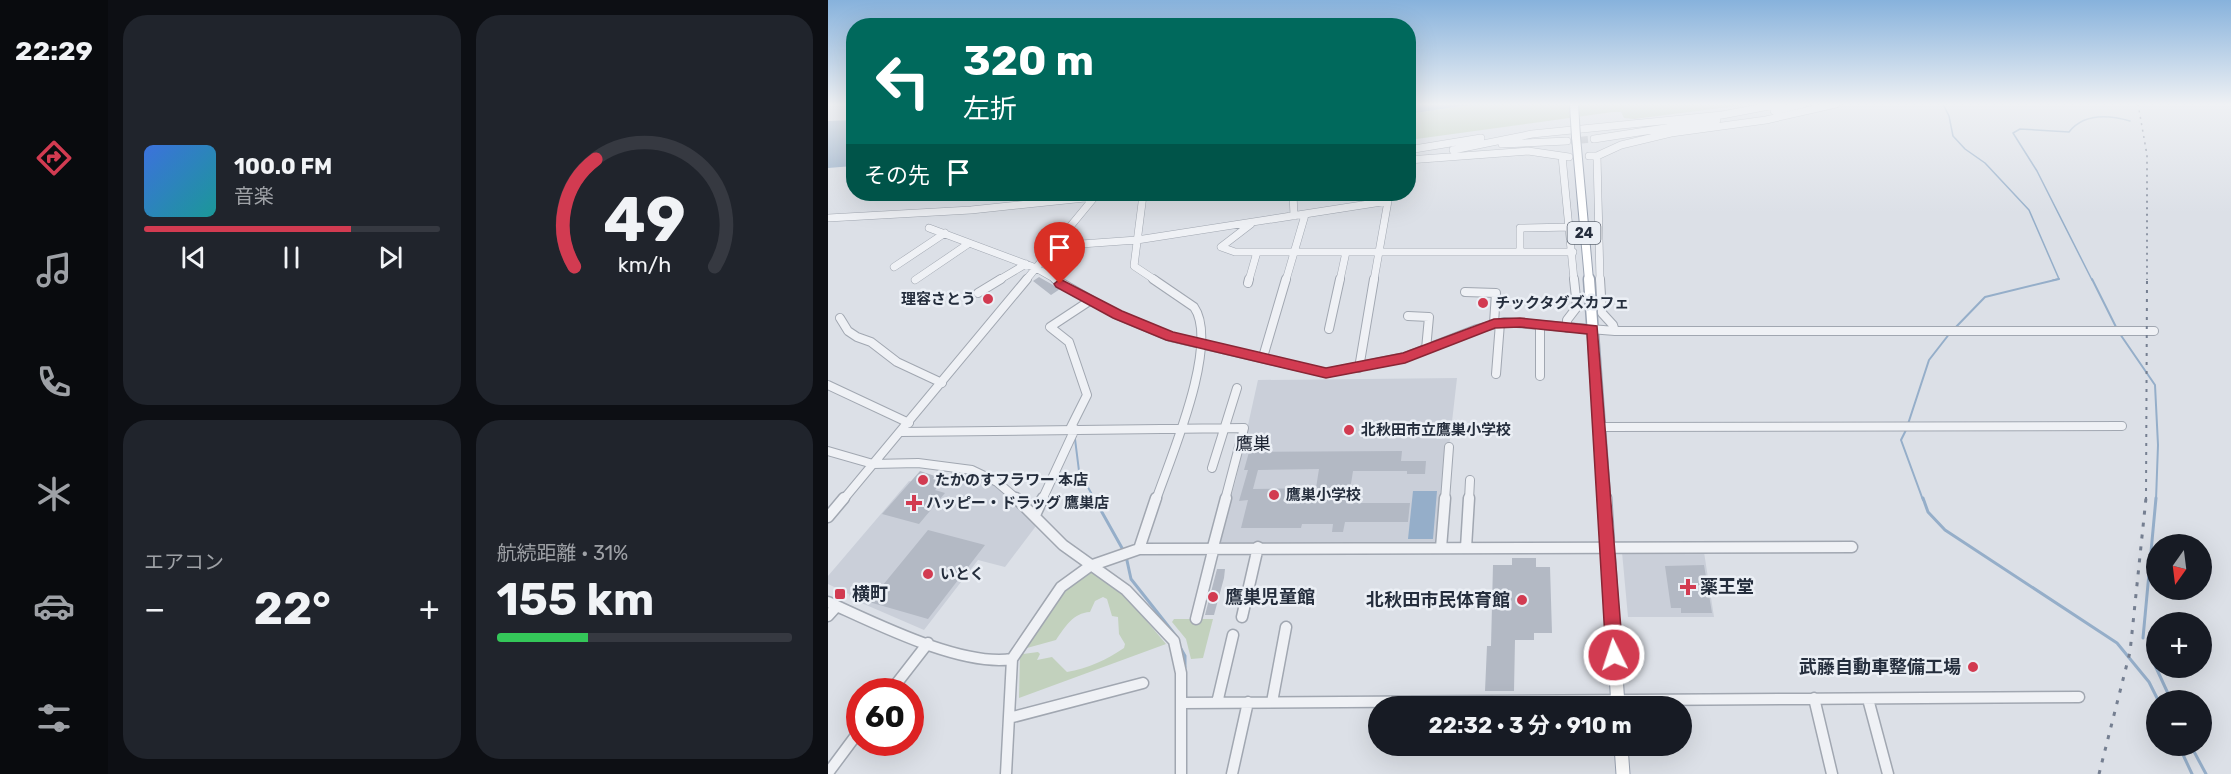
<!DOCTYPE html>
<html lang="ja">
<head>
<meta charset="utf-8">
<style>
  body { margin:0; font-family:Rubik,"Noto Sans JP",sans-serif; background:#20242c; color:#f1f3f6; height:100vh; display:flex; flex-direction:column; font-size:22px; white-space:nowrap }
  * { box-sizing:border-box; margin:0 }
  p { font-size:20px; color:#9ea1a6 }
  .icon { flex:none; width:33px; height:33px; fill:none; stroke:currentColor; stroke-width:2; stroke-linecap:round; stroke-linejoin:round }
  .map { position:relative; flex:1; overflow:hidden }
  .panel { display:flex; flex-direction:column; gap:15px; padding:15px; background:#0d0f14; width:720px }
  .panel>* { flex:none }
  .top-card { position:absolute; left:18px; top:18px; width:570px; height:183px; border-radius:24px; box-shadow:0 6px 24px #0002; background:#00695c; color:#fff; overflow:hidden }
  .needle { width:39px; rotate:194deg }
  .fabs { position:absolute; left:1318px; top:534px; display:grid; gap:12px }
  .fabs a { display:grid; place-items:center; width:66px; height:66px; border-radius:50%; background:#171b24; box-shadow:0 6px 24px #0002; font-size:30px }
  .speed { position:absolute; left:18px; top:678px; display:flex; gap:12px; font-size:30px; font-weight:700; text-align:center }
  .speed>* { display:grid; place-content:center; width:78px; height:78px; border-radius:50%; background:#171b24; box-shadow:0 6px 24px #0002; line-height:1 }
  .speed .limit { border:9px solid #d22; background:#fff; color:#111 }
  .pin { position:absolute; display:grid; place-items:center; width:51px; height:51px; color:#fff; margin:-62px -26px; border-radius:50% 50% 50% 0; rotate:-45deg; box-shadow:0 0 6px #0007 }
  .pin .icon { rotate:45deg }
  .me { position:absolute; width:66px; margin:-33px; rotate:356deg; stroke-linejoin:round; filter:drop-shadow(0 0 4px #0008) }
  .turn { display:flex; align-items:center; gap:21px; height:126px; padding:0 18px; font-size:27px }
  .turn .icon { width:78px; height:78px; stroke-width:2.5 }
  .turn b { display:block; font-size:42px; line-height:51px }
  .then { display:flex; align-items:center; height:57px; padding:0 18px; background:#0003; gap:12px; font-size:22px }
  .big { font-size:45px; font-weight:700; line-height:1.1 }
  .panel .widget { flex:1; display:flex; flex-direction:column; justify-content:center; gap:9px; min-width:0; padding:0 21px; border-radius:24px; background:#20242c }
  .panel .dial { align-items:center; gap:0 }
  .dial svg { height:156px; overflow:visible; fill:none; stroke:#363941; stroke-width:7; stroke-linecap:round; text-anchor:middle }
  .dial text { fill:#f1f3f6; stroke:none }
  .song { display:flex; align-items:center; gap:18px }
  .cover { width:72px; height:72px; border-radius:9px; background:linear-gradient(135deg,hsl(220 70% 55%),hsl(180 70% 35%)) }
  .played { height:6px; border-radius:3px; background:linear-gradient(90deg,#d23b51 70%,#363941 70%) }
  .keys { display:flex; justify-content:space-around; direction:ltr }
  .heat { display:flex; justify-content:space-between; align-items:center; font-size:33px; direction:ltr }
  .charge { height:9px; border-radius:4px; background:linear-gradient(90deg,#34c759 31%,#363941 0) }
  .panel .tiles { flex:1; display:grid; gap:15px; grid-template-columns:repeat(2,1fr) }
  .trip { position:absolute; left:540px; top:696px; width:324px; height:60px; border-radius:30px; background:#171b24; box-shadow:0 6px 24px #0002; font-weight:700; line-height:60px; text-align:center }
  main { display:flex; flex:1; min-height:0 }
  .tab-bar { display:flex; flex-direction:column; width:108px; justify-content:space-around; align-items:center; background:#090b0e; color:#9ea1a6 }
  .tab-bar .icon { width:42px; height:42px }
  .tab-bar .selected { color:#d23b51 }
  .tab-bar b { font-size:27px; color:#f1f3f6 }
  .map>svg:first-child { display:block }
  .built { fill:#cacfd9 }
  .green { fill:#c2d1bd; fill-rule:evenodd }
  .water { fill:#95aec9 }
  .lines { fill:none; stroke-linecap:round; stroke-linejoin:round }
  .stream-far2 { stroke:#95aec9; stroke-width:1.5 }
  .stream-far1 { stroke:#95aec9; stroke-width:2 }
  .stream { stroke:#95aec9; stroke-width:3 }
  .building { fill:#b3b9c4; fill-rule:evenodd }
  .minor-tunnel { stroke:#b7bcc5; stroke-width:7; stroke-dasharray:7 3; stroke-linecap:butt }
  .minor-far2-casing { stroke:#a1a7b1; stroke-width:8 }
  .minor-far1-casing { stroke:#a1a7b1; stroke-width:10 }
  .minor-casing { stroke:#a1a7b1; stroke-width:13 }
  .major-far2-casing { stroke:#9ba4b3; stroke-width:10 }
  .major-far1-casing { stroke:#9ba4b3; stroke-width:13 }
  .major-casing { stroke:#9ba4b3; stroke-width:15 }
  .minor-far2 { stroke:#eff1f5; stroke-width:7 }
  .minor-far1 { stroke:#eff1f5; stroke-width:8 }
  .minor { stroke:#eff1f5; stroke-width:10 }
  .major-far2 { stroke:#fff; stroke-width:8 }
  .major-far1 { stroke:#fff; stroke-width:10 }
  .major { stroke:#fff; stroke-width:13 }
  .rail-far2 { stroke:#757f91; stroke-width:1.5; stroke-dasharray:2 4.5; stroke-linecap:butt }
  .rail-far1 { stroke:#757f91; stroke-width:2; stroke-dasharray:3 6; stroke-linecap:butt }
  .rail { stroke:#757f91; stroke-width:3; stroke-dasharray:4 8; stroke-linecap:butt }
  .major-bridge-casing { stroke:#9ba4b3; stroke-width:10; stroke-linecap:butt }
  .major-bridge { stroke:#fff; stroke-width:8 }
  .route { fill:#d23b51; stroke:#882635; stroke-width:1.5 }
  .poi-dot { fill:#d23b51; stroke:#ebeff5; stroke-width:2 }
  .labels { text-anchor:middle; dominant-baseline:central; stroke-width:5; stroke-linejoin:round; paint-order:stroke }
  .shield { fill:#ebeff5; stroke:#606874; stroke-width:1.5 }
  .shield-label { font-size:14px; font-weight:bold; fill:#252e3d }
  .poi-label { font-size:15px; font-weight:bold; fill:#252e3d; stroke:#ebeff5; text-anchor:start }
  .quarter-label { font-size:18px; fill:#181f2e; stroke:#ebeff5 }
  .near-poi-label { font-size:18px; font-weight:bold; fill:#252e3d; stroke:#ebeff5; text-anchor:start }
</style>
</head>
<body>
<main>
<nav class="tab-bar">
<b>22:29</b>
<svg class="icon selected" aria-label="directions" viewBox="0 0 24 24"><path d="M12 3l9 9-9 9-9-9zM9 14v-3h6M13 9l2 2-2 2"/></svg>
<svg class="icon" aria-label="music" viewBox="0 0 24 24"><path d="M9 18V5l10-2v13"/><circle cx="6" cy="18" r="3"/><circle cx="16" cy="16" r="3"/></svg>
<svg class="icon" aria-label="phone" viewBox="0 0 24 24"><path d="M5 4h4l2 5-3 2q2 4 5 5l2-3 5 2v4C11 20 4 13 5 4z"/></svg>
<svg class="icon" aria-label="climate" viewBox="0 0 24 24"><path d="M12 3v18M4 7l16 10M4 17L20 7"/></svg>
<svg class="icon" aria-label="car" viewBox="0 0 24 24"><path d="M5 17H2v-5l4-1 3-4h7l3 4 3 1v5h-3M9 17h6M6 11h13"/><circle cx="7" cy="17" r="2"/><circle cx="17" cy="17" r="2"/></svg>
<svg class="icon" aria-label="filters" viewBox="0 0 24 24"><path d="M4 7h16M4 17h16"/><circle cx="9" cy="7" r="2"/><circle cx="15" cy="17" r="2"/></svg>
</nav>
<section class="panel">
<div class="tiles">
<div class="widget">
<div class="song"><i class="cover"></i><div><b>100.0 FM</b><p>音楽</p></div></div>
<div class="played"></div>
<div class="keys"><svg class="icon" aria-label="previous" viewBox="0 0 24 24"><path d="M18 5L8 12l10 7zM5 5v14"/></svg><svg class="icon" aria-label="pause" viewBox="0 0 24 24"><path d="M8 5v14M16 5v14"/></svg><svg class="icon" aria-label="next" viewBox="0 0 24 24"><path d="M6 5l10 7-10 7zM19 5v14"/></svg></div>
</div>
<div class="widget dial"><svg viewBox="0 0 100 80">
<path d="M14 69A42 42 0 1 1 86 69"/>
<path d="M14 69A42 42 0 0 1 25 14" stroke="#d23b51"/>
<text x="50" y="56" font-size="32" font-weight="700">49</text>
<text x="50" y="72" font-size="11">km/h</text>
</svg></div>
<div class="widget"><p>エアコン</p>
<div class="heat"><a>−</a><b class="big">22°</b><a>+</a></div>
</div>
<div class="widget"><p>航続距離 · 31%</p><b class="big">155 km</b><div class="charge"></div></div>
</div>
</section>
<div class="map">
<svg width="1403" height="774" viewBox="0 0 1403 774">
  <rect width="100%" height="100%" fill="#dce0e7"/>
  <path class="built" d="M629,378L610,544H390L408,479L430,380Z
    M126,469L139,471L168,484L211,522L177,567L150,560L96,630L22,598L21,594L0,584V576L81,481L109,489Z
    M794,552H876L886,617H800Z"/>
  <path class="green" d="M671,104H924L806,119L796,118L793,112H785L581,140V114L633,106Z
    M263,571L295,593L338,644L191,698L192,655L233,593ZM275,597L279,599L284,616L290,617L291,634L297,644L296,648C280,659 259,669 239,672L224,657L209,660L212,654L210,652L195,654L199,648L228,640C237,627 245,613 262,612L267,601Z
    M346,619H385L375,658L363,659L358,639L344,622Z"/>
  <path class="water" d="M581,104H671L633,106L581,114Z
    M25,120V166L0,168V121Z
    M585,491H609L605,539H580Z"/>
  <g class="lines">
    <path class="stream-far2" d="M1115,104L1121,116L1125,136L1137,149L1157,163L1201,210L1231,279L1225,280
      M1264,280L1209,171L1185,133L1192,129L1241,132C1256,113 1281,115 1302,121"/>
    <path class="stream-far1" d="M1264,279L1289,329
      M1126,329L1157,297L1231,279
      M1292,334L1327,385L1330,445L1328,500
      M1080,424L1101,360L1122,333
      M1078,430L1073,440L1095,500
      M247,439L251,471L267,500"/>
    <path class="stream" d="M266,498L294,548
      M1095,498L1100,512L1117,530L1289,643L1321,682L1330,700
      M298,556L303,579L348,636
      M1315,638L1328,498
      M352,647L357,656V667
      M1325,661L1343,700
      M1351,746L1364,774
      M1363,746L1378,774"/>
  </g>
  <path class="building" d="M211,277L232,289L223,295L205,281Z
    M574,451L573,461H598L597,474H579V471H525L520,503H582L580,522H517L515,532H504L505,524H474L473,528H413L420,500L411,501L420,470H416L421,452ZM491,469L488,488L425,489L430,470Z
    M92,471L107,476L105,479L114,482L107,490L117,493L91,524L54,514Z
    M100,530L157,545L100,619L41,602Z
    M684,558H708V567H722L724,633H706V640H687L686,691H657L659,646H663L665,565H684Z
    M876,565L884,613H853V608H843L837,566Z
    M389,569H397L396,578L386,615H377Z"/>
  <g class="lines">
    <path class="minor-tunnel" d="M743,141L766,139"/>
    <defs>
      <path id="minor-far2" d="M946,111L975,104
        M766,139L889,120
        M674,144L739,141
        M580,150L653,138
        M625,150L704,134L894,115L952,104
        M734,156L746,280
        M761,156H769L793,145L843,133L938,120L1008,104
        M769,156L772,280
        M580,160L700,151L741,157
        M465,194L466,216
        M315,195L306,266L327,280
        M291,197L326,194
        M0,218L143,210L295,194
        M423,224L393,247L407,252H745
        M101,228L208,268L229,280
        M229,243L253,244L309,240L560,201L546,280
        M692,252V228L743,227
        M66,267L117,233
        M87,280L140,244
        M171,280L198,264
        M198,280L269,194
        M421,280L429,252
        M458,280L477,215
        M512,280L518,252"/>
      <path id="minor-far1" d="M227,279L289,315L342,337L498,373L577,357L649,329L676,322L787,331H1326
        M325,279L366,307C392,344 342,459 328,500
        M772,279L774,313L785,325L787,331
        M420,283L421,279
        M637,292L668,293L666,323
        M150,293L173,279
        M580,316L601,317L598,349
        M12,318L20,331L29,337L43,342L69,362L114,383
        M712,326V376
        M739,328V320L749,307L746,279
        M501,329L512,279
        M435,357L458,279
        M531,368L546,279
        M668,374L672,323
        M0,385L81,423
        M772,427L1294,426
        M242,429L259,395L241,342L222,327L263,300
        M73,432L416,428L397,500
        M0,451L45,464L90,463L144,470L169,482L190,500
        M384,468L409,388
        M15,500L199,279
        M214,500L247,429
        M617,500L621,447
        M641,500L642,480"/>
      <path id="minor" d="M188,498L235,545L298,590L346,641L353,673V774
        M207,515L215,498
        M0,517L16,498
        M385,547L398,498
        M613,548L617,498
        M638,548L641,498
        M311,549L328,498
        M0,602C47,623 133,667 184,659
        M0,616L9,606
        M414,617L430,547
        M368,619L386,547
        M62,692L100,643
        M986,698L1004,774
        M1040,699L1060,774
        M444,702L458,627
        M353,703L1251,697
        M389,703L405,635
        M181,718L315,683
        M0,773L32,730
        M178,774L184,659L233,587L262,566L311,549L1024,547
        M404,774L420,702"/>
      <path id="major-far2" d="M748,137L761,280"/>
      <path id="major-far1" d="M761,279L777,500"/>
      <path id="major" d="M777,498L790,706
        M793,746L795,774"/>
    </defs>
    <use href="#minor-far2" class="minor-far2-casing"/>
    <use href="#minor-far1" class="minor-far1-casing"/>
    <use href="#minor" class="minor-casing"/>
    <use href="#major-far2" class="major-far2-casing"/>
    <use href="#major-far1" class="major-far1-casing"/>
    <use href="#major" class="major-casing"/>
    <use href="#minor-far2" class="minor-far2"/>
    <use href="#minor-far1" class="minor-far1"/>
    <use href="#minor" class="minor"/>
    <use href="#major-far2" class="major-far2"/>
    <use href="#major-far1" class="major-far1"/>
    <use href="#major" class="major"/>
    <path class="rail-far2" d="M1310,104L1319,155V280"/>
    <path class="rail-far1" d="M1318,500L1319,279"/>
    <path class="rail" d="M1271,774L1302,652L1318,498"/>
    <defs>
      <path id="major-bridge" d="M746,104L748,137"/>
    </defs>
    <use href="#major-bridge" class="major-bridge-casing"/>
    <use href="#major-bridge" class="major-bridge"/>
  </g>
  <linearGradient id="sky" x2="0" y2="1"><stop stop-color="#87b2dc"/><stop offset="0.49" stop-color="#eff1f4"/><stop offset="1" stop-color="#eff1f4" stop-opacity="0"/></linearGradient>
  <rect width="1403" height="213" fill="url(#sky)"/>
  <path class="route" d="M232,279L294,311L345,332L498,368L575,353L666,319L692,318L769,326L795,655L793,661L786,663L780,661L778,655L759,334L692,327L667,328L577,363L498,378L338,340L285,318L228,287L226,284Z"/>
  <g class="poi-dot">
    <circle cx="160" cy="299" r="6"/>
    <circle cx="655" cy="303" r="6"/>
    <circle cx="521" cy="430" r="6"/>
    <circle cx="95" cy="480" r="6"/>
    <circle cx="446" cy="495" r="6"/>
    <path d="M83 494h6v6h6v6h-6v6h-6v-6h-6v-6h6z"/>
    <circle cx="100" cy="574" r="6"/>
    <path d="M857 578h6v6h6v6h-6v6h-6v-6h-6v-6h6z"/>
    <rect x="6" y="588" width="12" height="12" rx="3"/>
    <circle cx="385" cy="597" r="6"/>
    <circle cx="694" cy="600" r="6"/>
    <circle cx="1145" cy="667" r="6"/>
  </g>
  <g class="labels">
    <rect class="shield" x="739.5" y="222" width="33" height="22" rx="4.5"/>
    <g class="shield-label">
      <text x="756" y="233">24</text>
    </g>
    <g class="poi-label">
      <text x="148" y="299" text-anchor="end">理容さとう</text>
      <text x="667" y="303">チックタグズカフェ</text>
      <text x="533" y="430">北秋田市立鷹巣小学校</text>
      <text x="107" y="480">たかのすフラワー 本店</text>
      <text x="458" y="495">鷹巣小学校</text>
      <text x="98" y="503">ハッピー・ドラッグ 鷹巣店</text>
      <text x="112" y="574">いとく</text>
    </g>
    <g class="quarter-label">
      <text x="425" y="444">鷹巣</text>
    </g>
    <g class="near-poi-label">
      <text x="872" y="587">薬王堂</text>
      <text x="24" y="594">横町</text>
      <text x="397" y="597">鷹巣児童館</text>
      <text x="682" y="600" text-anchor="end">北秋田市民体育館</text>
      <text x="1133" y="667" text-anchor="end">武藤自動車整備工場</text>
    </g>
  </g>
</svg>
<div class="fabs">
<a><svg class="needle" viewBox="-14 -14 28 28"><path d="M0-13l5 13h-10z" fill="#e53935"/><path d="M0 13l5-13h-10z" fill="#9ea1a6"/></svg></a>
<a>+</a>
<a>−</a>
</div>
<div class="speed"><div class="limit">60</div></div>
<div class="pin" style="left:232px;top:284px;background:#d93025"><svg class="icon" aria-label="arrive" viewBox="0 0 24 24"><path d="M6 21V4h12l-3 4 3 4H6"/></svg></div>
<svg class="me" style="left:786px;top:655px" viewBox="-20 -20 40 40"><circle r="17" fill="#d23b51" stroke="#fff" stroke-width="3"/><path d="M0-11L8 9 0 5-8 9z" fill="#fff"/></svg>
<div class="trip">22:32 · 3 分 · 910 m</div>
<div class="top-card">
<div class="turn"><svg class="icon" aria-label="left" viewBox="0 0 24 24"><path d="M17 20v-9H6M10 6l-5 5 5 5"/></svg><div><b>320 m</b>左折</div></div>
<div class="then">その先<svg class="icon" aria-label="arrive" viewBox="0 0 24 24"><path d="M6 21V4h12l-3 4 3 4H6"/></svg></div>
</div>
</div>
</main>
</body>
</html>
